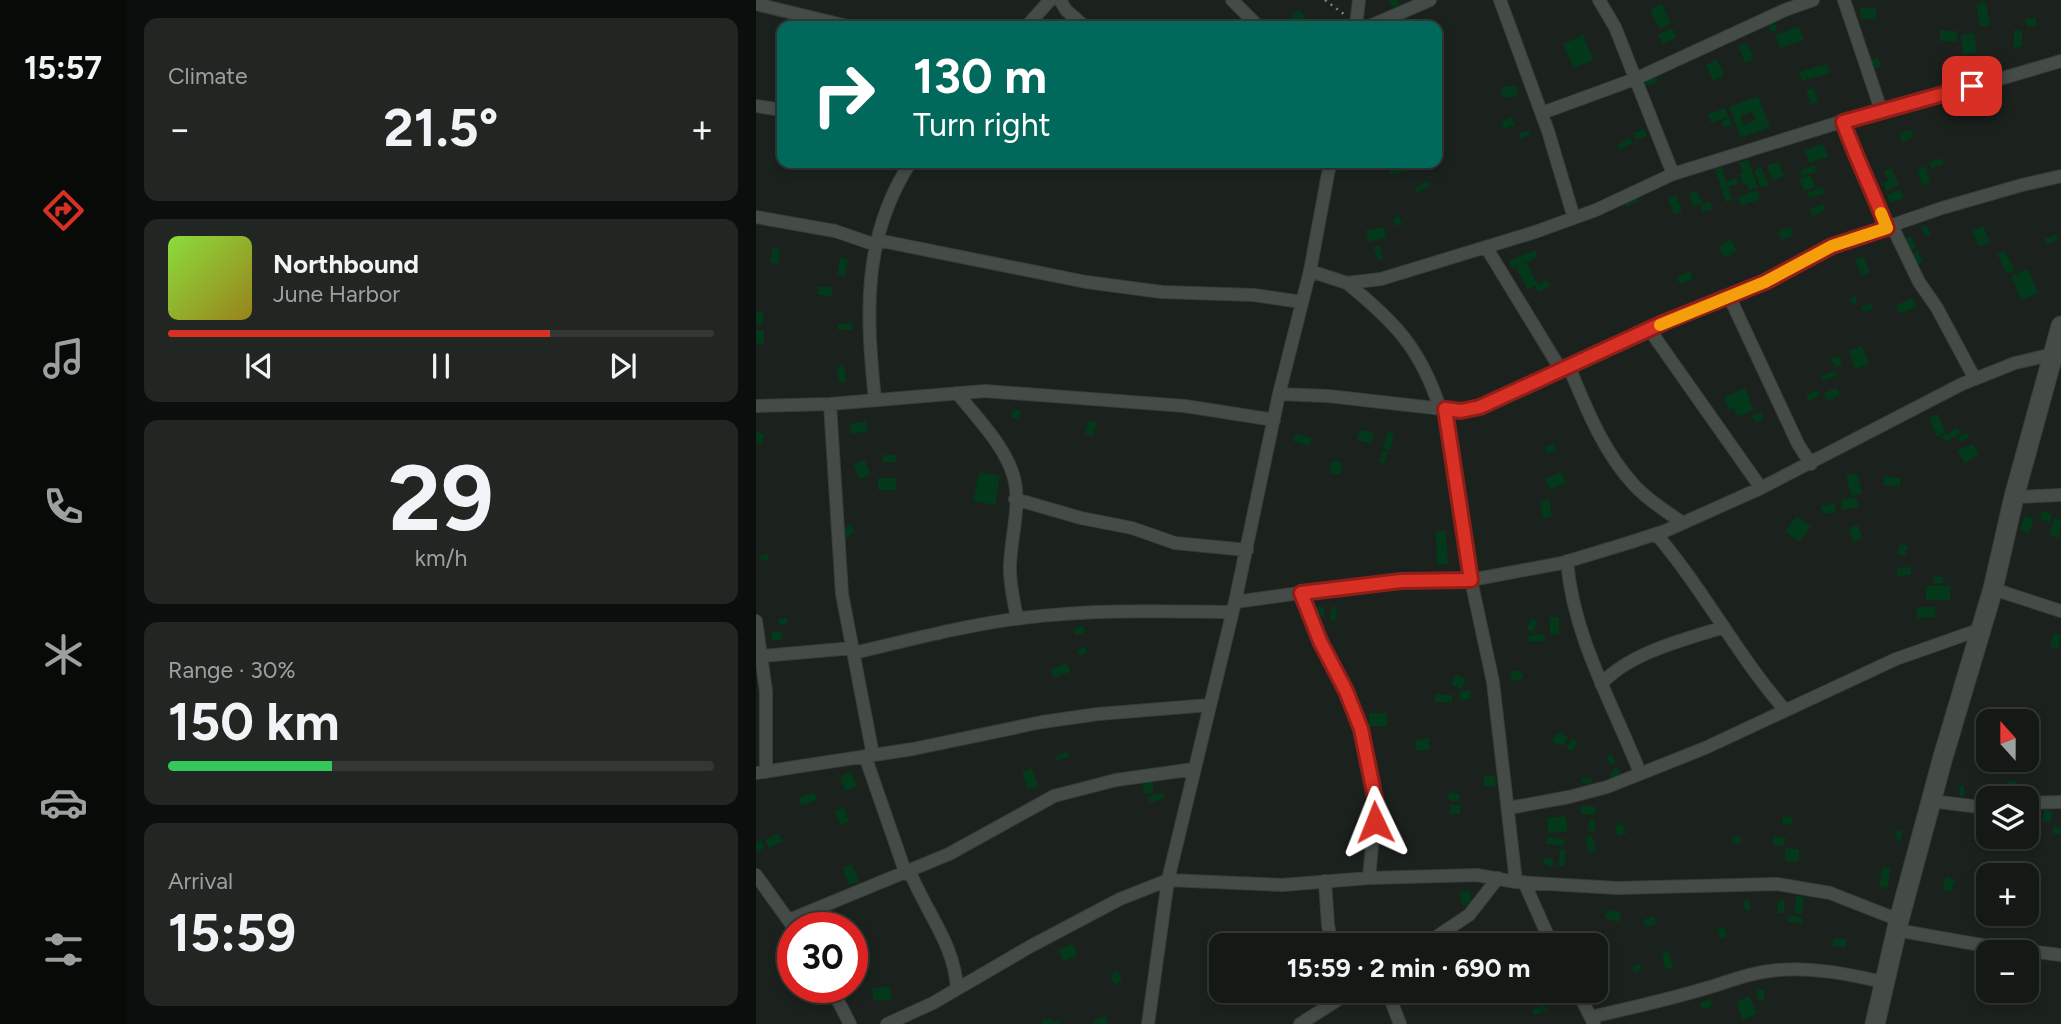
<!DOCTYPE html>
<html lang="en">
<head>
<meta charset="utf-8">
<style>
  body { margin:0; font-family:Figtree,sans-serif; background:#212622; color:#f1f3f6; height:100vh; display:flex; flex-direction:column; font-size:26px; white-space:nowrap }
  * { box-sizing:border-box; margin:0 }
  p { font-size:23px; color:#9da0a0 }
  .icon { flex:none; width:38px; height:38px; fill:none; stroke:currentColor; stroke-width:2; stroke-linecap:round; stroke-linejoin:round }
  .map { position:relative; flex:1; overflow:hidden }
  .panel { display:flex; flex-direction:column; gap:18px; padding:18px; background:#0b0e0c; width:630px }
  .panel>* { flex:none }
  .banner { position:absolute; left:21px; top:21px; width:665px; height:147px; border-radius:14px; box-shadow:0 4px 10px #0003,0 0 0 2px #333834; background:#00695c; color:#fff; overflow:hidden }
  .needle { width:46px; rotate:339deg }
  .fabs { position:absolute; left:1220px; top:709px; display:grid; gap:14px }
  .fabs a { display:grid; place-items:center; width:63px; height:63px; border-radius:14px; background:#141915; box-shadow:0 4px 10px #0003,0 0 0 2px #333834; font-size:35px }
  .speed { position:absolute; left:21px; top:912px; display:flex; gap:14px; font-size:35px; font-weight:700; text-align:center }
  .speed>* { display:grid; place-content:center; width:91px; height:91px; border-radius:50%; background:#141915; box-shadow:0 4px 10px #0003,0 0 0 2px #333834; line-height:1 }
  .speed .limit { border:10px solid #d22; background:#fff; color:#111 }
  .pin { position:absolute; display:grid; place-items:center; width:60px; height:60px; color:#fff; margin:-30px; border-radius:14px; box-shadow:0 4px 10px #0006 }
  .me { position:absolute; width:77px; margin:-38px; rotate:358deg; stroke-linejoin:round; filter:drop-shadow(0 0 5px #0008) }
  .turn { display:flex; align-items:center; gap:24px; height:147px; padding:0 21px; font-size:32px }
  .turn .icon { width:91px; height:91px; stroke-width:2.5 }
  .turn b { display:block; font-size:49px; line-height:60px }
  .big { font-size:52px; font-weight:700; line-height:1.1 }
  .panel .widget { flex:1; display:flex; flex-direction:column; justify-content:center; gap:10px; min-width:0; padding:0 24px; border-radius:14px; background:#212622 }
  .panel .dial { align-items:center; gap:0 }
  .dial b { font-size:91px; line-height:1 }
  .song { display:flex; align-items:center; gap:21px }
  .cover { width:84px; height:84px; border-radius:10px; background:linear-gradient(135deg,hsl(90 70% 55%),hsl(50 70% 35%)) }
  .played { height:7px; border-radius:4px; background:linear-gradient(90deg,#d93025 70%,#333834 70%) }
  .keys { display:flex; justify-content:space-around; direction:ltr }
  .heat { display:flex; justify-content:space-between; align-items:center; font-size:38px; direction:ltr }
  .charge { height:10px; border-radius:5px; background:linear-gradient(90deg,#34c759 30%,#333834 0) }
  .trip { position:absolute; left:453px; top:933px; width:399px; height:70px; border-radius:14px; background:#141915; box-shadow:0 4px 10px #0003,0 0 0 2px #333834; font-weight:700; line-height:70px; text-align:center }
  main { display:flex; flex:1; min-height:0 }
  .tabs { display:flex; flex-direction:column; width:126px; justify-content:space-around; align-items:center; background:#080a08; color:#9da0a0 }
  .tabs .icon { width:49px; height:49px }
  .tabs .current { color:#d93025 }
  .tabs b { font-size:32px; color:#f1f3f6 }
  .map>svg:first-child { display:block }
  .building { fill:#03381a; fill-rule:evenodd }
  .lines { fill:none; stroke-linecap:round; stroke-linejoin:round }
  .street-casing { stroke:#393d3a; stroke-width:14 }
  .secondary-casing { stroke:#393d3a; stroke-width:21 }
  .path { stroke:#7c817d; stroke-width:2.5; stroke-dasharray:2 5; stroke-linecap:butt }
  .street { stroke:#454c47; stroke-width:12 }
  .secondary { stroke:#454c47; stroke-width:19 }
  .route-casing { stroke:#8d1f18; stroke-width:18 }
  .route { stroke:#d93025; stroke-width:12 }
  .slow { stroke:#f59e0b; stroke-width:12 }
</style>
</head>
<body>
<main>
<nav class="tabs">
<b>15:57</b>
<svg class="icon current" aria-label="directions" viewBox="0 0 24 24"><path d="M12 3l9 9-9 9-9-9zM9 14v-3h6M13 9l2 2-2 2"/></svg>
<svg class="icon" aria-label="music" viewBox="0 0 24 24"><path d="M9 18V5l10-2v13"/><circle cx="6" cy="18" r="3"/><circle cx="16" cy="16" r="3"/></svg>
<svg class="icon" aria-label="phone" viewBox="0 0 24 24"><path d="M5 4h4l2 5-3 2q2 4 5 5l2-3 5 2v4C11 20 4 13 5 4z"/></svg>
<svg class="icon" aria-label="climate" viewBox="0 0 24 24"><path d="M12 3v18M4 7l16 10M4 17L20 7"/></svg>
<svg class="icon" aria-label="car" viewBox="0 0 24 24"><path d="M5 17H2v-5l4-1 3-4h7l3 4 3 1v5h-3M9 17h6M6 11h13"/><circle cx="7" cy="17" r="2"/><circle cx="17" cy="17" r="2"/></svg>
<svg class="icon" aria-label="filters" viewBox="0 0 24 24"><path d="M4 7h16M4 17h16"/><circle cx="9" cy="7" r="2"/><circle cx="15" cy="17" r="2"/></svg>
</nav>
<section class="panel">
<div class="widget"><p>Climate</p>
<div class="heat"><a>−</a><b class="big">21.5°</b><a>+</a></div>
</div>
<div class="widget">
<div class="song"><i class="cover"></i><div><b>Northbound</b><p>June Harbor</p></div></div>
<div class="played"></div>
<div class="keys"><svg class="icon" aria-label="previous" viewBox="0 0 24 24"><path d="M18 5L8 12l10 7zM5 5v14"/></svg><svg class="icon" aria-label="pause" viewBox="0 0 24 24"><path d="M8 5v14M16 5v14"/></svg><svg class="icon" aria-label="next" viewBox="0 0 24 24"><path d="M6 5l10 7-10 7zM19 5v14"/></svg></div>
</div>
<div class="widget dial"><b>29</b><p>km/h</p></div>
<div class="widget"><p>Range · 30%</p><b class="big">150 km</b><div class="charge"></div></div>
<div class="widget"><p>Arrival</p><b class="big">15:59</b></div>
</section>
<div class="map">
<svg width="1305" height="1024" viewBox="0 0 1305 1024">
  <rect width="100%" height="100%" fill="#1b211c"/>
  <path class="building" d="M633,0H642L644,5L637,8Z
    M1230,2L1234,25L1224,27L1220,4Z
    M906,4L915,23L903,29L894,10Z
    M1104,8H1120V19H1104Z
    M543,10L556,25L555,26H533L529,21Z
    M1280,17L1281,25L1271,27L1269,19Z
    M1019,21L1021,30L1014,32L1012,23Z
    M1043,26L1048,40L1024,48L1019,35Z
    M21,28L26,29L24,39L18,37Z
    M916,28L921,37L907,44L902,35Z
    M1184,30L1201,31V42L1184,41Z
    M1258,30H1266V47L1258,48Z
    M1218,33L1221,52L1207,54L1205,35Z
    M827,35L838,60L818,68L807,44Z
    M991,43L998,59L989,63L982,46Z
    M1122,57L1125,67L1114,70L1111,61Z
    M961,59L968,76L957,81L950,65Z
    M1071,64L1074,73L1046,81L1043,72Z
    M899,74L902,82L890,86L887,78Z
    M681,77H683L688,90L681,92Z
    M760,85L762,96L747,98L745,87Z
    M1058,88L1062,102L1055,104L1050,90Z
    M1002,96L1014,127L985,138L973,107ZM996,112L999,120L988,125L984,116Z
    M969,108L972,117L955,123L952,114Z
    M756,117L759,125L748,129L745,121Z
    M973,118L976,125L968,127L966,121Z
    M888,129L891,136L880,140L877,133Z
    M1155,129L1158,137L1146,142L1143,134Z
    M773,130L774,135L764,139L763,133Z
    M874,138L877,143L864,150L861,145Z
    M1067,144L1072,157L1053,163L1049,150Z
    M1185,158L1188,164L1175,169L1173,162Z
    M992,160L1002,187L993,190L990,183L987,184L983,174L987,173L983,163Z
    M1023,162L1028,176L1016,180L1011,165Z
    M643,163H658L659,169L635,175L632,166Z
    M1059,165L1060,172L1046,176L1044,170Z
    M1170,166L1174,183L1166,185L1161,169Z
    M966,167L970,182L981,178L982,184L972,187L977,199L970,202L959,169Z
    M1005,167L1013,185L1005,188L998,170Z
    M1136,168L1143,185L1130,191L1127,183L1132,181L1128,171Z
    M1055,175L1059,187L1048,191L1043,179Z
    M672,181L674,186L661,193L659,188Z
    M1067,187L1069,193L1053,198L1051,193Z
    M941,190L946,203L937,206L933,193Z
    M1001,190L1004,199L985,206L982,197Z
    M1145,190L1148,198L1133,203L1131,194Z
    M879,194L882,202L870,207L867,199Z
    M920,195L926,211L918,215L912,198Z
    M955,202L956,209L946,212L944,205Z
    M1067,204L1070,210L1057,216L1054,209Z
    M643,216L646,224L639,226L637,218Z
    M1170,225L1175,235L1170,237L1165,228Z
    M1227,226L1234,242L1223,247L1216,231Z
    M628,227L630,238L612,242L610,230Z
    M1035,227L1038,235L1025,240L1022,232Z
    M1300,235L1302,240L1291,244L1288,239Z
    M1155,236L1160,248L1153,252L1147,239Z
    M974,239L981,250L970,258L962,248Z
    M624,245L627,259L621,260L618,247Z
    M16,248L24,249L22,264L14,263Z
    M779,250L782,257L756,268L753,261Z
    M1162,251L1167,262L1159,265L1155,254Z
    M1249,251L1259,270L1251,274L1241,254Z
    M1107,256L1114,273L1106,276L1099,260Z
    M84,258L92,259L89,276L81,274Z
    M770,262L782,285L791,280L794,286L782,292L779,286L772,290L760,268Z
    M1272,269L1282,293L1265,300L1255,276Z
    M934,271L937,279L924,284L920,277Z
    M62,287H76V296L62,295Z
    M1099,296L1102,302L1097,305L1094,298Z
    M1157,298L1160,307L1143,314L1140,305Z
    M1115,303L1117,309L1107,312L1105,307Z
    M0,312H7V324H0Z
    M96,323L97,330H82V324Z
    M0,330H8V344L0,345Z
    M1106,346L1113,364L1099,369L1093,351Z
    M1083,356L1086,365L1079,368L1075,359Z
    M88,366L91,382L83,383L80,367Z
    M1079,371L1081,376L1067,381L1065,376Z
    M989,388L998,410L981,417L978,408L973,410L968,397Z
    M1080,388L1084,395L1071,401L1068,393Z
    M1061,390L1064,395L1052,401L1050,395Z
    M257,409L265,411L262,419L255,417Z
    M1005,412L1008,419L999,423L996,416Z
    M1182,414L1190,433L1181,437L1173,418Z
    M333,420L341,423L337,436L329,434Z
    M110,421L112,431L95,434L93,424Z
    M1202,427L1205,433L1189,442L1186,437Z
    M604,430L618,433L616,444L601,440Z
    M632,431L638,433L634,450L627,448Z
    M0,432L8,434L6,444L0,443Z
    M1211,432L1214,437L1205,442L1202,437Z
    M539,433L556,438L553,446L537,441Z
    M798,444L800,450L791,454L789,447Z
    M1217,444L1223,454L1209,464L1201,450Z
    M627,450L631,452L628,464L623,462Z
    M127,455H140V462H127Z
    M109,460L114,475L103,479L98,464Z
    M575,461L586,462L585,475L574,473Z
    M223,472L244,476L239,505L217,501Z
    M805,472L810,483L794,490L789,479Z
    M1101,473L1106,493L1095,496L1090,475Z
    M1128,476L1145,478L1144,487L1127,485Z
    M122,478H140V490H122Z
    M1101,497L1103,507L1086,510L1085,500Z
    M793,499L796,516L787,518L784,501Z
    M1079,503L1080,512L1067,514L1065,506Z
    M1286,511L1296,514L1294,522L1283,519Z
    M1269,515L1278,519L1273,533L1264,530Z
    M1041,516L1055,527L1043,542L1029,531Z
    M1298,518L1305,520L1303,538L1293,535Z
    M94,524L99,531L90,538L84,531Z
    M1102,525L1106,539L1097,542L1093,528Z
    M680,531H690L692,564L681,565Z
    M1144,544L1152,546L1149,556L1142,554Z
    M12,554L13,560L5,561L4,555Z
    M1155,567V575L1141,576V568Z
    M1187,576L1188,583L1178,584L1177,577Z
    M1170,586H1194V600H1170Z
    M576,606L581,607L579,621L574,620Z
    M558,607H568V617H558Z
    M1161,607H1179L1180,617L1161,618Z
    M794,617H803V634H794Z
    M31,618L32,623L23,625L22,619Z
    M774,619L781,620L778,632L771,630Z
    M327,625L330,632L320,636L317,629Z
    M25,631L27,639L16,641L15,632Z
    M1298,633L1305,635L1302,649L1294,647Z
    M788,634L789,641L773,642L772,636Z
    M328,646L332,652L324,656L321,650Z
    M311,663L314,672L297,678L294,669Z
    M765,670L767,678L756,681L754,672Z
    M699,675L710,678L706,689L696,685Z
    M714,690L715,699L704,700L703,691Z
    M679,694L697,695L696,703L679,702Z
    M613,713H631V726H613Z
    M800,732L812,737L808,746L796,742Z
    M673,738L674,749L660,751L659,740Z
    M815,739L821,741L817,751L811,749Z
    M312,751L313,756L300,761L299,757Z
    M855,754L860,763L855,766L850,757Z
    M859,767L865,771L860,781L853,777Z
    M276,768L282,786L272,790L266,772Z
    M95,772L101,786L89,791L84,777Z
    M728,775L740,776L739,787L728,786Z
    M826,777L836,778L835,784L825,783Z
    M388,779H397V794L387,793Z
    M1252,781H1260L1259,794L1250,793Z
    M1208,785L1209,796H1204L1203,786Z
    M58,792L61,800L45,806L42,798Z
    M407,792L409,798L394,803L392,797Z
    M693,792L704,794L703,802L692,800Z
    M694,805H704V814H694Z
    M826,805L840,807L839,815L825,814Z
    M88,807L93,822L84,825L79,811Z
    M1289,809L1297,812L1294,823L1286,821Z
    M810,816L811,832L792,833L791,818Z
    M1027,816L1037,817L1036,825L1026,824Z
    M833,820H839L838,831H832Z
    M867,823L870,834L862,836L859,826Z
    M1298,826L1305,828V835L1296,833Z
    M1141,830L1147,831L1145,840L1139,839Z
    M22,833L27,841L13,848L9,840Z
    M836,835L840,851L832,852L829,837Z
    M1018,836L1030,838L1028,846L1016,845Z
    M791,837L809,839L808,846L790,844Z
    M976,837H985V843H975Z
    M5,840L8,848L0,852V842Z
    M1029,848L1043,849V861H1029Z
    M804,850H810L808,866H802Z
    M789,857L798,860L796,867L787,863Z
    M96,864L103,882L93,885L87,868Z
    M1126,867L1134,868L1132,888L1123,887Z
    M1190,877L1199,879L1195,892L1186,890Z
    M713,890L716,902L707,906L703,893Z
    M1040,896L1048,897L1046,914L1038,913Z
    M992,899L996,909L990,911L986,901Z
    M1028,900V913H1022L1021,901Z
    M851,910L865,913L863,922L849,918Z
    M1033,915L1046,917V923L1032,922Z
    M898,916L900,924L890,927L887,920Z
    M968,927L971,936L964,938L961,929Z
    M1077,938L1090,939V947L1076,946Z
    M317,944L321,956L307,961L302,949Z
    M913,952L917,968L909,969L906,953Z
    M884,964L886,970L878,973L876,967Z
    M362,971L366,981L358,985L354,975Z
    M134,986L136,999L118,1001L116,989Z
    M1001,989L1009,990L1007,1001L1000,999Z
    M704,990H718L719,995L707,1000Z
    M744,992L747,1000L735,1004L732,997Z
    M993,996L1001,1014L987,1020L980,1002Z
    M954,999L957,1006L947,1010L944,1003Z
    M789,1005L791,1010L778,1015L776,1009Z
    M350,1016L352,1024H338L337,1020Z
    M296,1019V1022L303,1021L304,1024H286V1021Z"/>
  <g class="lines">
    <defs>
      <path id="street" d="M304,0L310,10L328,26
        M476,0L502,26
        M744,0L792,131L818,218
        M843,0L859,27L917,174
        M1088,0L1125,110
        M0,4L91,26
        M271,26L294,0
        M600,26L603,0
        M614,26L674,0
        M0,106L26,110
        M786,113L879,79L1029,10L1057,0
        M1087,122C1100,158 1117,192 1131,227
        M0,217L79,231L120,245
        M1136,226L1163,282L1181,308L1219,379
        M121,240L330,282L406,292L498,295L546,302
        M730,247L805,370
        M554,271L591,283L625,279L779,232L840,210L917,174L1107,115L1240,80L1305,61
        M591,283C639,322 664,348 684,408
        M973,296L1042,444L1055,464
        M893,329L1005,488
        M813,367C830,408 848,453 879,486C893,501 911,512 927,523
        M201,393C221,418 250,447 258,478C265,505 255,537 254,565C253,583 258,601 261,619
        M523,394L572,396L705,411L724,407L909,322L1009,281L1076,246L1186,208L1266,185L1305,176
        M119,400C110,314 106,238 154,163
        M74,404L86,594L117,755
        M0,406L74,404L229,391L429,406L518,420
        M689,409L715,580L737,682L760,882
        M1258,497L1305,495
        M259,499L325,518L376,528L419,543L491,550
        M900,534C948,590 981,655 1029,710
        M811,561C817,637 857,704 884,773
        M1237,589L1305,611
        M545,593L564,641L590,691L605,729L613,760L620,803L613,878
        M479,602L594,586L645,581L715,580L806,563L872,543L909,531L1005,488L1206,384L1259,363L1302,353
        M0,621L10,691V772
        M98,653C153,640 210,625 266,618C336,609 406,611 476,612
        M6,656L97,648
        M845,684C875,652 927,640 968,627
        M109,756L150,874
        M0,773L157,749L286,722L342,714L454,705
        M1175,801L1232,808
        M1270,803L1305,802
        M753,808L813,797L851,787L949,748L1140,659L1225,629
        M154,872C170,912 199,945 201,989
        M0,875L38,928
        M569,881L572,925L576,945
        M768,882L796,945
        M33,920L193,854L298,796L360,780L438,769
        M1140,930L1231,946L1305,955
        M668,945L713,915L742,878
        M75,987L94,1024
        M631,990L644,1024
        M821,990L838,1024
        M835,1017C875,1008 915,999 954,987C977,980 997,972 1021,970C1058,967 1092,974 1127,982
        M131,1024L177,1003L275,946L364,899L412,880L526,885L613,878L721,875L760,882L861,888L1021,884L1074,893L1143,920
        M392,1024L412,880L479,602L523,394L554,271L574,163
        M544,1024L597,990"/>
      <path id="secondary" d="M1119,1024L1143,920L1187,757L1237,589L1258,497L1305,326"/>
    </defs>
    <use href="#street" class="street-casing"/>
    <use href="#secondary" class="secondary-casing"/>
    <path class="path" d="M569,0L589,15"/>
    <use href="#street" class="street"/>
    <use href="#secondary" class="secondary"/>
  </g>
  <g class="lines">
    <defs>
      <path id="route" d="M619,822L620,803L605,729L590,691L564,641L545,593L645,581L715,580L689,409L705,411L724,407L909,322L1009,282L1076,246L1131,228C1117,192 1100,158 1087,122L1216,86"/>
    </defs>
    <use href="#route" class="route-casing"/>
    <use href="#route" class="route"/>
    <path class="slow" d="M904,325L1009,282L1076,246L1131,228L1125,213"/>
  </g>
</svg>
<div class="fabs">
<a><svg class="needle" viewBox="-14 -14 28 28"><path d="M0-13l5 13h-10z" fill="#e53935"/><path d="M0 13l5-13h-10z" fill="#9da0a0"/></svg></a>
<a><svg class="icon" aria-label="layers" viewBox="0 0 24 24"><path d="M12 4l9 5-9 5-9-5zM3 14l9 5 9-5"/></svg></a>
<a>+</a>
<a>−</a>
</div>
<div class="speed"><div class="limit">30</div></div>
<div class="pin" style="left:1216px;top:86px;background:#d93025"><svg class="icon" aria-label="arrive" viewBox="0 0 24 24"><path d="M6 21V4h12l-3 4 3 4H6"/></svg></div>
<svg class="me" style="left:619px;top:822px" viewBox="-20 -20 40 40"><path d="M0-17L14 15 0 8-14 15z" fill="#d93025" stroke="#fff" stroke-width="4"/></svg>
<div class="trip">15:59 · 2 min · 690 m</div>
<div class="banner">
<div class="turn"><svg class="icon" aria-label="right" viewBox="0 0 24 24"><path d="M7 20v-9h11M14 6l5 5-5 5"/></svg><div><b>130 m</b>Turn right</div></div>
</div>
</div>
</main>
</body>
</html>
